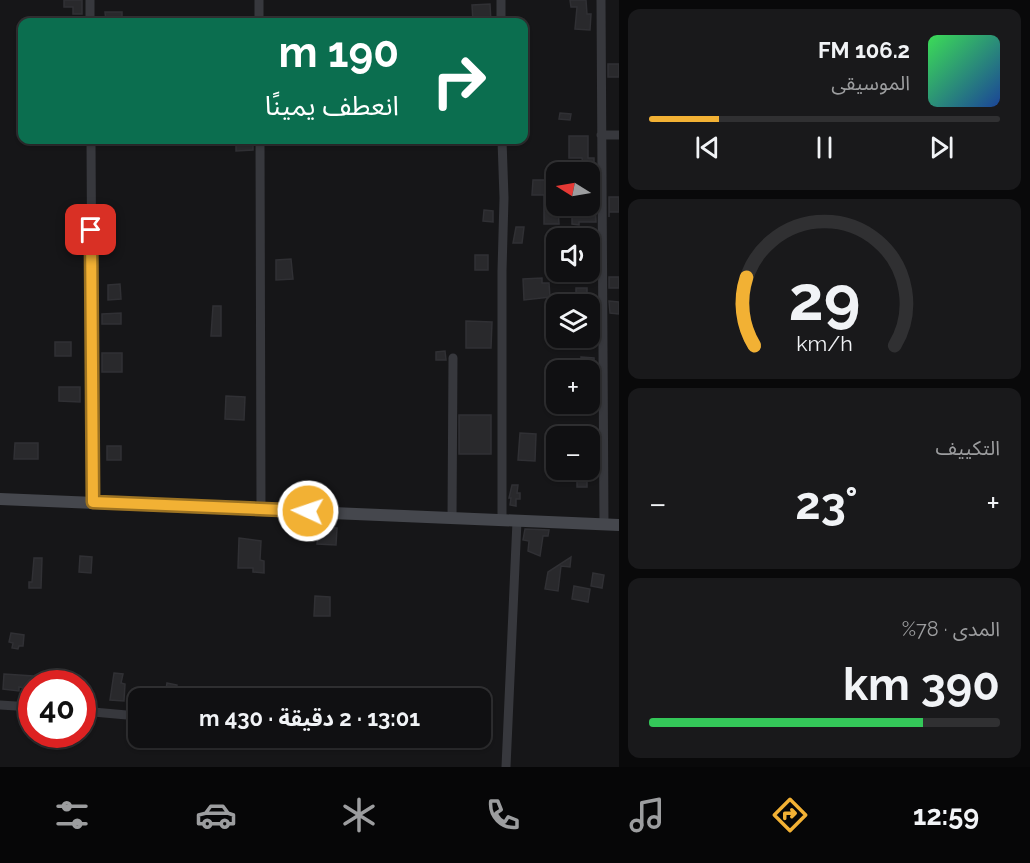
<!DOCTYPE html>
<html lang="ar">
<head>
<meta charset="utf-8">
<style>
  body { margin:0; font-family:Raleway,"Noto Sans Arabic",sans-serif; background:#19191b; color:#f1f3f6; direction:rtl; height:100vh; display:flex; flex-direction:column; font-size:22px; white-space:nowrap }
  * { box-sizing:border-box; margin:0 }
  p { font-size:20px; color:#9c9d9f }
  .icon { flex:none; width:33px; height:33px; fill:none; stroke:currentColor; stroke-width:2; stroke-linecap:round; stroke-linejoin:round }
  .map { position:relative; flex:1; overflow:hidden; direction:ltr }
  .drawer { display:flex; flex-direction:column; gap:9px; padding:9px; background:#09090a; width:411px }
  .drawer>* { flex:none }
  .hud { position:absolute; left:18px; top:18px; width:510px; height:126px; border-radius:12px; box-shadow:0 2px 4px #0004,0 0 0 2px #303032; direction:rtl; background:#0b6e4f; color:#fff; overflow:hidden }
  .needle { width:39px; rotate:281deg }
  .controls { position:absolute; left:546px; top:162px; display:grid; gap:12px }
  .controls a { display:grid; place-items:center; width:54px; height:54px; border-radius:12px; background:#101012; box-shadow:0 2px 4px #0004,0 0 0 2px #303032; font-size:30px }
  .speed { position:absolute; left:18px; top:670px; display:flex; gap:12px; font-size:30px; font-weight:700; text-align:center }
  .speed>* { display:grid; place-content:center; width:78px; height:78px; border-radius:50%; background:#101012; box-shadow:0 2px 4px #0004,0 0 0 2px #303032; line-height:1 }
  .speed .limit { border:9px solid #d22; background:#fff; color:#111 }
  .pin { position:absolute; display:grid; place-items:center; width:51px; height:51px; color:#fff; margin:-26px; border-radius:12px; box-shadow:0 3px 9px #0006 }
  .me { position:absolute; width:66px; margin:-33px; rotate:273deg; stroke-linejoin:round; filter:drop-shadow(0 0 4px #0008) }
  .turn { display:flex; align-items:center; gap:21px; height:126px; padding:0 30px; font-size:27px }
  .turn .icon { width:78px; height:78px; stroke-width:2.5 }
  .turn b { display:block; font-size:42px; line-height:51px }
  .big { font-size:45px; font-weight:700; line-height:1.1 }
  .drawer .widget { flex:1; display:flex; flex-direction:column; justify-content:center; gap:9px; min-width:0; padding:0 21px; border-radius:12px; background:#19191b }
  .drawer .dial { align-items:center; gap:0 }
  .dial svg { height:156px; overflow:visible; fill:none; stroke:#303032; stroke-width:7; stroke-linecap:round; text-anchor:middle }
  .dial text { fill:#f1f3f6; stroke:none }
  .song { display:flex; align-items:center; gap:18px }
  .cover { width:72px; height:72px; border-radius:9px; background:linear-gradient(135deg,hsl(130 70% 55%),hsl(220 70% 35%)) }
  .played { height:6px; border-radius:3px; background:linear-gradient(90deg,#f2b134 20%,#303032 20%) }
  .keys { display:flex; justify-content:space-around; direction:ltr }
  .heat { display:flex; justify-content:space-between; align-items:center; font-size:33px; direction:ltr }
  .charge { height:9px; border-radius:4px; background:linear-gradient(90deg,#34c759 78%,#303032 0) }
  .trip { position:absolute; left:128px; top:688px; width:363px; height:60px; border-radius:12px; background:#101012; box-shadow:0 2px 4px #0004,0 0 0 2px #303032; font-weight:700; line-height:60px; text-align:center; direction:rtl }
  .tab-bar { display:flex; height:96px; justify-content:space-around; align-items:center; background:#060607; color:#9c9d9f }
  .tab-bar .icon { width:42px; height:42px }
  .tab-bar .current { color:#f2b134 }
  .tab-bar b { font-size:27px; color:#f1f3f6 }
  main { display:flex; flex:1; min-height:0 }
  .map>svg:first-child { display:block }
  .building { fill:#29292c; stroke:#303034; stroke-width:1.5 }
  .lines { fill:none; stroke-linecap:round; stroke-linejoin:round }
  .street { stroke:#37383d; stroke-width:9 }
  .secondary { stroke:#45474d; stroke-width:12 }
  .route-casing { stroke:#9d7322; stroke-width:15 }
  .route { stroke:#f2b134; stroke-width:10 }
</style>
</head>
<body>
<main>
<section class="drawer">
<div class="widget">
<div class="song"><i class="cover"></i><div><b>106.2 FM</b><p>الموسيقى</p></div></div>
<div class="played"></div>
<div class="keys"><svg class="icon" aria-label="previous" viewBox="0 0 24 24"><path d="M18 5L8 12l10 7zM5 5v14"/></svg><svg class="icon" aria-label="pause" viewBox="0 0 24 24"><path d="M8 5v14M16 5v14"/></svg><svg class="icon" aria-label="next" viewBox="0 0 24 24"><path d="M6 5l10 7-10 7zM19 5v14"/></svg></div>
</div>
<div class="widget dial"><svg viewBox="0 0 100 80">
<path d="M14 69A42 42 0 1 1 86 69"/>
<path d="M14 69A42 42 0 0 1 10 34" stroke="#f2b134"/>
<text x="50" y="56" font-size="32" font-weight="700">29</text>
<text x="50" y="72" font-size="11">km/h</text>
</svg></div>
<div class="widget"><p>التكييف</p>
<div class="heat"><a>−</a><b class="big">23°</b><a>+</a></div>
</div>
<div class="widget"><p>المدى · 78%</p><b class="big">390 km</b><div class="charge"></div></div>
</section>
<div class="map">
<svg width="619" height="767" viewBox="0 0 619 767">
  <rect width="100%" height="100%" fill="#161618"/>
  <path class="building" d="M64,0H82V14H73V7H64Z
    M570,0H586L587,14H591L590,30L575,29L577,7H571Z
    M490,4L491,22H473L472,5Z
    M105,12H122V22H106Z
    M608,64H619V77H608Z
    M560,113L571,114L570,120L559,119Z
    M569,136H588V158H594V164H583L582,158H569Z
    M236,141H253V150L236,151Z
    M533,180H553L552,204L558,206L559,224H544V195H532Z
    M609,197H619V212H609V217Z
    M590,199H595L596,222H579V225L572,224V206H590Z
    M484,210L493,211V222L483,221Z
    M516,227H524L522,243H513Z
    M99,229H113V244L98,243Z
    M475,255H488V270H475Z
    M291,259L293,279L276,280V260Z
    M609,277H619V288H609Z
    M542,278V283H549L550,297L524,300L523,279Z
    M120,284L121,299L108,300V285Z
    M576,288H587V299H576Z
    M609,301L619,302V314L610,313Z
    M213,306H221V336H211Z
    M121,313V324H102V314Z
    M466,321L492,322L491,348H466Z
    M55,342H71V356H55Z
    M445,351L446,360H436V352Z
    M102,353H122V372H102Z
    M581,357L594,358V369H581Z
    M59,387H80V402L59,401Z
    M226,396L245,397L244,420L225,419Z
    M459,415H491V454H459Z
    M520,433L536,434L535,461L518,460Z
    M15,443H38V459H14Z
    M107,446H121V460H107Z
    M577,471H587V487H577Z
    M512,485H518L517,493H520V499H516V506L510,505L511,498H509Z
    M318,527L337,528L336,545L317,544L318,535H312V529H318Z
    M525,529L549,530L548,536H543L540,556L528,551L529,541L523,540Z
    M239,538L261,541L260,560L264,561V573L253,572V568H238Z
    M80,556L92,557L91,573L79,572Z
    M571,557L570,567L561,566L558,591L545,589L548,572Z
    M34,558H42L41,588H29V582H32Z
    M593,573L604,575L602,588L591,586Z
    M574,586L590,589L588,602L572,599Z
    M315,596L330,597V616H314Z
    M11,633L24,635L23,646H19L18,649L12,648L13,643L9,642Z
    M114,673L123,674L121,683L125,684L124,701L110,700Z
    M4,674L33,676L31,689L19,687V691L3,689Z
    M167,683L177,685L176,693L192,695V699H170V696L165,695Z"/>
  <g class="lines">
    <path class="street" d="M90,0V22
      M259,0V22
      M501,0V22
      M601,0L604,524
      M601,135H619
      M91,140L93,503
      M260,140L261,509
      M452,519L453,358
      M502,521V271L504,198L502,140
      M0,705L32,707
      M82,711L138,716
      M506,767L517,521"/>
    <path class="secondary" d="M0,499L619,525"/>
  </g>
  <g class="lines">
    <defs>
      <path id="route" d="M91,230L93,502L308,511"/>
    </defs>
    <use href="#route" class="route-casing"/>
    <use href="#route" class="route"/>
  </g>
</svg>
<div class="controls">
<a><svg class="needle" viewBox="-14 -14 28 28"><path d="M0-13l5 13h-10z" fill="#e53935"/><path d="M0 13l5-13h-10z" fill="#9c9d9f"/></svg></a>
<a><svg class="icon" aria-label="sound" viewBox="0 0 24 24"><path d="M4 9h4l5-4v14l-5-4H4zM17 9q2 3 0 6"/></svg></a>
<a><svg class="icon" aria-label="layers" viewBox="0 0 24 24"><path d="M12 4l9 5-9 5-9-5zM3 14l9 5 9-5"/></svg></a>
<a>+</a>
<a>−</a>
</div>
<div class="speed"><div class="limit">40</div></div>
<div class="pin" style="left:91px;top:230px;background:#d93025"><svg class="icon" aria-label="arrive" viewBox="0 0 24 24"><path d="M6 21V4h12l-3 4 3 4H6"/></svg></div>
<svg class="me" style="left:308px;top:511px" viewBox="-20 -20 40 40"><circle r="17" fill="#f2b134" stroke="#fff" stroke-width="3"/><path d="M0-11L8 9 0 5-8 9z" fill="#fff"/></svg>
<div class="trip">13:01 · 2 دقيقة · 430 m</div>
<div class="hud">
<div class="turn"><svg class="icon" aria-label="right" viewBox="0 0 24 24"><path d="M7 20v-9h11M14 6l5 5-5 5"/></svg><div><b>190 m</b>انعطف يمينًا</div></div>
</div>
</div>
</main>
<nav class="tab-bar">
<b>12:59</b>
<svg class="icon current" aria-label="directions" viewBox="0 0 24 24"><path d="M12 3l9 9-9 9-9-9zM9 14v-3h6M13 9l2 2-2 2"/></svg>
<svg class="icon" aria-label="music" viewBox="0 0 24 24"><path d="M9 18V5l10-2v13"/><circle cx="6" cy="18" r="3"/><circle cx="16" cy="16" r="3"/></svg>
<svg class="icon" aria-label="phone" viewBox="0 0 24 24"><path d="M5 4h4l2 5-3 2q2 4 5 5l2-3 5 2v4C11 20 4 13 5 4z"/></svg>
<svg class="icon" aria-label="climate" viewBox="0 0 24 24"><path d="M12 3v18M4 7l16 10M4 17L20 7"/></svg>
<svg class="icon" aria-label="car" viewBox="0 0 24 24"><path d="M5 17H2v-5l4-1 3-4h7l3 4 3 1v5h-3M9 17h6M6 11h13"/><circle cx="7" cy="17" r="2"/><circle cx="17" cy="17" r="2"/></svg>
<svg class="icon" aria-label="filters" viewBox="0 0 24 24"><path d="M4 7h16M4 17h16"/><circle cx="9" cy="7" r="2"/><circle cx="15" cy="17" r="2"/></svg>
</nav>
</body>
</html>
